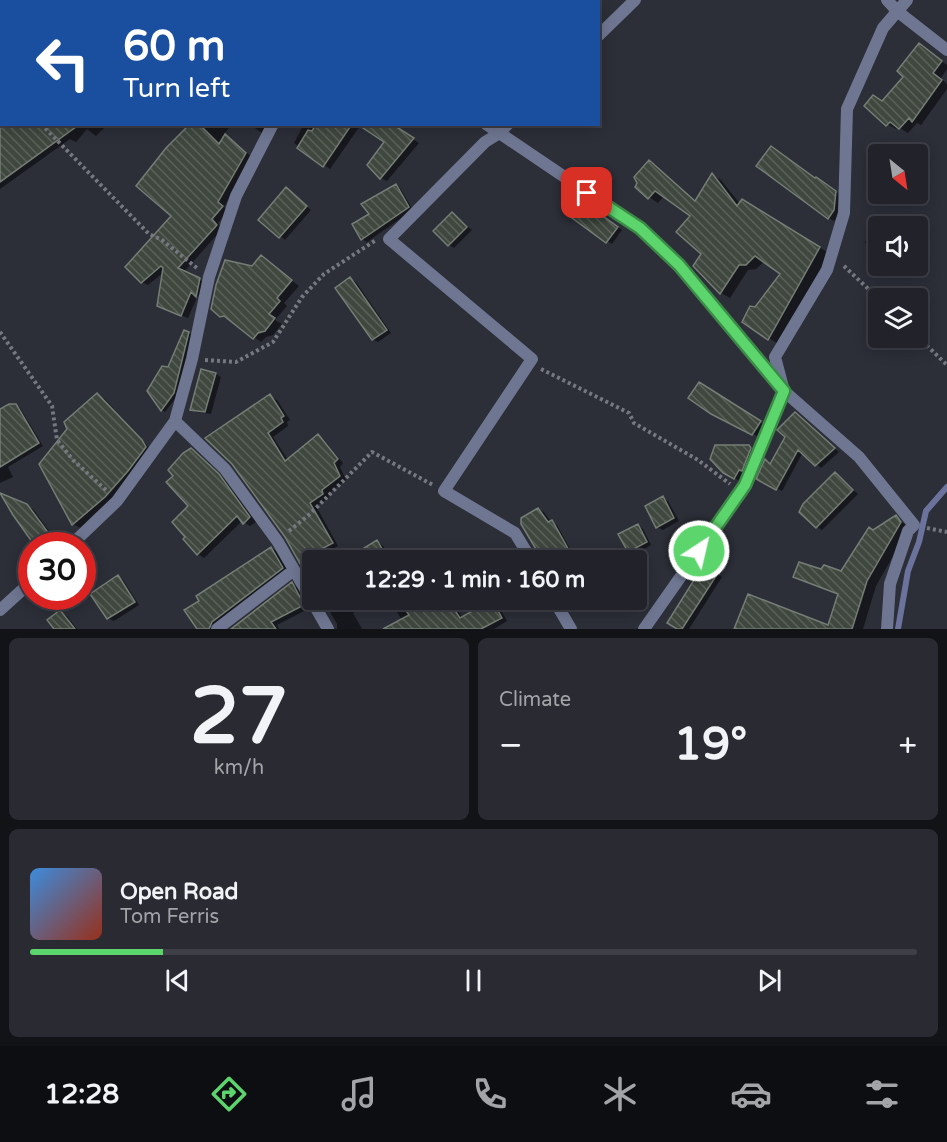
<!DOCTYPE html>
<html lang="en">
<head>
<meta charset="utf-8">
<style>
  body { margin:0; font-family:"Varela Round",sans-serif; background:#292a32; color:#f1f3f6; height:100vh; display:flex; flex-direction:column; font-size:22px; white-space:nowrap }
  * { box-sizing:border-box; margin:0 }
  p { font-size:20px; color:#a2a4a8 }
  .icon { flex:none; width:33px; height:33px; fill:none; stroke:currentColor; stroke-width:2; stroke-linecap:round; stroke-linejoin:round }
  .map { position:relative; height:629px; overflow:hidden }
  .side { display:flex; flex-direction:column; gap:9px; padding:9px; background:#121317; flex:1 }
  .side>* { flex:none }
  .guide { position:absolute; left:0px; top:0px; width:600px; height:126px; box-shadow:0 3px 15px #0003,0 0 0 2px #3e3f47; background:#1a4fa0; color:#fff; overflow:hidden }
  .needle { width:39px; rotate:150deg }
  .fabs { position:absolute; left:868px; top:144px; display:grid; gap:12px }
  .fabs a { display:grid; place-items:center; width:60px; height:60px; border-radius:6px; background:#21222a; box-shadow:0 3px 15px #0003,0 0 0 2px #3e3f47; font-size:30px }
  .speed { position:absolute; left:18px; top:532px; display:flex; gap:12px; font-size:30px; font-weight:700; text-align:center }
  .speed>* { display:grid; place-content:center; width:78px; height:78px; border-radius:50%; background:#21222a; box-shadow:0 3px 15px #0003,0 0 0 2px #3e3f47; line-height:1 }
  .speed .limit { border:9px solid #d22; background:#fff; color:#111 }
  .pin { position:absolute; display:grid; place-items:center; width:51px; height:51px; color:#fff; margin:-26px; border-radius:12px; box-shadow:0 3px 9px #0006 }
  .me { position:absolute; width:66px; margin:-33px; rotate:35deg; stroke-linejoin:round; filter:drop-shadow(0 0 4px #0008) }
  .turn { display:flex; align-items:center; gap:21px; height:126px; padding:0 24px; font-size:27px }
  .turn .icon { width:78px; height:78px; stroke-width:2.5 }
  .turn b { display:block; font-size:42px; line-height:51px }
  .big { font-size:45px; font-weight:800; line-height:1.1 }
  .side .widget { flex:1; display:flex; flex-direction:column; justify-content:center; gap:9px; min-width:0; padding:0 21px; border-radius:9px; background:#292a32 }
  .side .dial { align-items:center; gap:0 }
  .dial b { font-size:78px; line-height:1 }
  .song { display:flex; align-items:center; gap:18px }
  .cover { width:72px; height:72px; border-radius:9px; background:linear-gradient(135deg,hsl(210 70% 55%),hsl(10 70% 35%)) }
  .played { height:6px; border-radius:3px; background:linear-gradient(90deg,#5cd56d 15%,#3e3f47 15%) }
  .keys { display:flex; justify-content:space-around; direction:ltr }
  .heat { display:flex; justify-content:space-between; align-items:center; font-size:33px; direction:ltr }
  .side .tiles { flex:1; display:grid; gap:9px; grid-template-columns:1fr 1fr }
  .widget:last-child { grid-column:span 2 }
  .trip { position:absolute; left:302px; top:550px; width:345px; height:60px; border-radius:6px; background:#21222a; box-shadow:0 3px 15px #0003,0 0 0 2px #3e3f47; font-weight:800; line-height:60px; text-align:center }
  .tab-bar { display:flex; height:96px; justify-content:space-around; align-items:center; background:#0d0e11; color:#a2a4a8 }
  .tab-bar .icon { width:42px; height:42px }
  .tab-bar .active { color:#5cd56d }
  .tab-bar b { font-size:27px; color:#f1f3f6 }
  .map>svg:first-child { display:block }
  .shadow { fill:#0007 }
  .lines { fill:none; stroke-linecap:round; stroke-linejoin:round }
  .stream { stroke:#6b739c; stroke-width:6 }
  .building { fill:url(#building-back-hatch); stroke:#757e75; stroke-width:1.5 }
  .path { stroke:#767880; stroke-width:4; stroke-dasharray:3 3; stroke-linecap:butt }
  .minor { stroke:#6f7691; stroke-width:12 }
  .route-casing { stroke:#3c8a47; stroke-width:15 }
  .route { stroke:#5cd56d; stroke-width:10 }
</style>
</head>
<body>
<div class="map">
<svg width="947" height="629" viewBox="0 0 947 629">
  <defs>
    <pattern id="building-back-hatch" width="6" height="6" patternUnits="userSpaceOnUse" patternTransform="scale(1.5)"><rect width="6" height="6" fill="#3f473f"/><path d="M-1 5l2 2M0 0l6 6M5-1l2 2" fill="none" stroke="#5a615a"/></pattern>
  </defs>
  <rect width="100%" height="100%" fill="#2c2e38"/>
  <path class="shadow" d="M59,0H101L58,2Z
    M214,0H283L284,2H215Z
    M313,0H341L340,2Z
    M350,0H445L350,2Z
    M0,5L2,8L0,27Z
    M919,45L947,65V69L941,78L947,84V89L921,125L917,123L908,133L898,127L896,129L887,124L883,103L905,77Z
    M0,113L2,124H108L96,136L87,129L76,142L70,139L0,189Z
    M192,124H232L224,134L252,157L224,207L228,210L218,223L222,229L184,272L206,283L203,299L198,295L188,318L165,309L164,272L148,285L142,282L173,216Z
    M249,124H267L262,133Z
    M304,124H389L419,143L387,181L381,178L369,165L386,142L360,126L330,169L294,143Z
    M649,162L658,168L696,201L712,175L721,180L740,204L743,201L829,253L778,344L744,321L782,273L765,261L756,269L748,270L730,298L721,293L704,254L693,216L664,196L658,203L649,197Z
    M816,180L841,195L839,214L834,221L828,218Z
    M396,185L400,188L413,210L367,242L362,239L354,224L371,215Z
    M291,192L311,210L285,240L260,220Z
    M580,200L622,230L612,244L566,212Z
    M452,214L472,230L454,248L449,245Z
    M869,232L879,236V253L865,243Z
    M261,257L299,286L284,303L287,306L275,320L282,324L273,335L266,337L261,342L232,320L221,316Z
    M350,279L356,282L391,333L378,342L373,339Z
    M189,333L193,335L178,395L165,412L162,410L169,369Z
    M216,374L221,377L211,414L197,412L191,409Z
    M699,384L765,425L757,436L712,413Z
    M97,395L105,399L153,452L136,475L81,528L73,524Z
    M270,396L277,400L290,420L287,422L288,426L273,437L288,460L318,436L324,440L343,463L340,467L346,480L328,494L329,498L316,506L338,546L311,562L312,581L287,536L233,463Z
    M15,405L20,408L43,446L8,467L13,477L0,483V411Z
    M795,414L839,452L821,468L803,452L782,491L758,478L770,464L787,437Z
    M748,447L754,450L740,481L724,472Z
    M191,450L198,454L225,480L256,522L250,526L242,521L204,558L198,554L185,539L190,506L175,476Z
    M835,474L858,494L822,530L817,527Z
    M663,498L668,501L679,521L663,530L657,527Z
    M27,506L33,509L60,546H37Z
    M538,509L544,512L551,522L557,525L575,558L569,561H545L520,520Z
    M896,517L909,528L876,586L863,629H735L749,596L829,627L839,595L795,577L821,571L841,573L873,531Z
    M638,525L643,529L651,545L635,554L629,551Z
    M377,542L383,546L393,561H364Z
    M271,548L278,552L289,572L216,629H199L186,610L201,602Z
    M467,555L472,558L473,561H458Z
    M705,566L722,577L689,629H680L669,623Z
    M118,577L123,580L139,605L114,621L108,618Z
    M292,584L298,588L310,608L277,625L279,629H233Z
    M323,600H376L353,613L362,629H337V624Z
    M389,600H451L463,618L492,602L498,605L507,621L494,629H386L402,620Z
    M60,612L67,616L77,629H56L49,620Z"/>
  <g class="lines">
    <path class="stream" d="M898,629L908,571L919,542L926,511L947,487"/>
  </g>
  <path class="building" d="M919,43L942,61L933,73L942,80L912,122L909,118L899,129L890,122L886,126L864,106L873,95L882,101L903,77L897,71Z
    M0,124H80L0,182Z
    M190,124H199L219,144L225,134L246,153L218,202L223,206L212,219L217,225L178,268L200,278L196,297L191,292L181,316L157,306L163,268L161,266L141,283L125,267L171,216L136,186L166,148Z
    M316,124H352L323,167L297,148L308,130L312,131Z
    M357,124H392L414,138L380,179L367,165L384,142Z
    M771,146L815,178L816,177L836,191L834,210L828,219L756,166Z
    M649,160L695,201L712,173L737,206L742,199L820,247L768,340L742,322L750,306L755,307L780,274L755,256L746,265H739L720,294L693,266L701,254L676,232L690,216L655,191L648,199L635,187L637,183L634,177Z
    M396,184L409,207L361,240L352,224L369,214L361,204Z
    M286,187L307,206L279,238L258,220Z
    M575,196L618,227L606,243L564,212Z
    M452,212L467,227L448,246L433,231Z
    M261,255L292,280L277,298L280,301L269,314L275,318L265,331L258,333L253,339L224,316L220,317L211,309L216,285L225,260L252,266Z
    M350,277L387,330L372,340L335,288Z
    M184,330L189,332L174,393L161,411L147,391L162,366L168,367Z
    M201,369L216,373L205,412L190,410Z
    M699,382L761,421L752,435L711,414L688,398Z
    M97,393L142,440L146,447L128,471L105,497L72,525L39,464L67,429L64,422Z
    M270,394L284,416L281,418L283,422L268,433L285,461L318,434L338,459L334,463L340,476L322,490L323,494L310,503L333,543L312,554V585L285,537L232,464L205,438Z
    M9,404H16L39,443L0,467V409Z
    M795,412L835,448L815,466L798,450L776,490L756,479L765,459L770,464L785,437L777,430Z
    M715,445H749L751,448L742,471L739,470L734,479L723,473L710,459Z
    M191,448L219,474L250,517L243,524L237,516L197,555L183,539L185,537L172,522L188,506L166,482L173,476L168,470L183,453Z
    M835,472L853,490L816,528L799,512L803,504Z
    M0,493L27,504L58,546H35L13,515Z
    M663,496L674,518L656,528L645,506Z
    M538,508L548,522L552,520L571,554L559,561H543L521,524V518Z
    M896,515L901,522L867,581L852,629H734L748,594L828,625L838,594L793,577L799,562L821,569L824,565L841,571L869,527L873,530Z
    M638,524L647,542L628,552L618,534Z
    M377,540L389,561H343Z
    M271,547L283,568L212,622L209,629H197L184,610L199,601L196,596Z
    M704,564L718,573L682,629H677L667,623Z
    M118,575L135,602L107,619L90,594Z
    M292,582L304,605L271,622L276,629H231Z
    M399,600H448L460,618L492,600L502,618L481,629H383L409,615Z
    M60,610L75,629H54L47,620Z"/>
  <g class="lines">
    <path class="path" d="M41,124L149,234L162,240L197,268
      M844,266L879,299
      M0,332L52,406L57,440L73,460L108,492
      M918,337L947,365
      M205,360L236,362L273,342L302,297L324,274L376,240
      M541,369L629,413L634,423L698,460L730,484
      M927,528L947,532
      M289,531L310,514L372,452L433,485
      M594,561L613,549"/>
    <path class="minor" d="M302,0L304,2
      M887,0L897,11L947,50
      M119,2L121,0
      M340,2L341,0
      M598,36L635,0
      M0,95L2,94
      M486,124L640,228L679,265L784,391L859,457L914,525L908,531L890,584L887,629
      M508,124L498,134L485,142L389,239L532,359L444,491L515,533L532,561
      M175,421L225,469L278,542L328,629
      M70,546L117,501L175,421L192,359L209,277L236,196L273,124
      M554,600L571,629
      M0,610L32,581
      M217,629L294,570
      M644,629L745,485L784,391L775,357L827,270L844,213L847,109L883,28L907,0"/>
  </g>
  <g class="lines">
    <defs>
      <path id="route" d="M587,193L640,228L679,265L784,391L745,485L699,551"/>
    </defs>
    <use href="#route" class="route-casing"/>
    <use href="#route" class="route"/>
  </g>
</svg>
<div class="fabs">
<a><svg class="needle" viewBox="-14 -14 28 28"><path d="M0-13l5 13h-10z" fill="#e53935"/><path d="M0 13l5-13h-10z" fill="#a2a4a8"/></svg></a>
<a><svg class="icon" aria-label="sound" viewBox="0 0 24 24"><path d="M4 9h4l5-4v14l-5-4H4zM17 9q2 3 0 6"/></svg></a>
<a><svg class="icon" aria-label="layers" viewBox="0 0 24 24"><path d="M12 4l9 5-9 5-9-5zM3 14l9 5 9-5"/></svg></a>
</div>
<div class="speed"><div class="limit">30</div></div>
<div class="pin" style="left:587px;top:193px;background:#d93025"><svg class="icon" aria-label="arrive" viewBox="0 0 24 24"><path d="M6 21V4h12l-3 4 3 4H6"/></svg></div>
<svg class="me" style="left:699px;top:551px" viewBox="-20 -20 40 40"><circle r="17" fill="#5cd56d" stroke="#fff" stroke-width="3"/><path d="M0-11L8 9 0 5-8 9z" fill="#fff"/></svg>
<div class="trip">12:29 · 1 min · 160 m</div>
<div class="guide">
<div class="turn"><svg class="icon" aria-label="left" viewBox="0 0 24 24"><path d="M17 20v-9H6M10 6l-5 5 5 5"/></svg><div><b>60 m</b>Turn left</div></div>
</div>
</div>
<section class="side">
<div class="tiles">
<div class="widget dial"><b>27</b><p>km/h</p></div>
<div class="widget"><p>Climate</p>
<div class="heat"><a>−</a><b class="big">19°</b><a>+</a></div>
</div>
<div class="widget">
<div class="song"><i class="cover"></i><div><b>Open Road</b><p>Tom Ferris</p></div></div>
<div class="played"></div>
<div class="keys"><svg class="icon" aria-label="previous" viewBox="0 0 24 24"><path d="M18 5L8 12l10 7zM5 5v14"/></svg><svg class="icon" aria-label="pause" viewBox="0 0 24 24"><path d="M8 5v14M16 5v14"/></svg><svg class="icon" aria-label="next" viewBox="0 0 24 24"><path d="M6 5l10 7-10 7zM19 5v14"/></svg></div>
</div>
</div>
</section>
<nav class="tab-bar">
<b>12:28</b>
<svg class="icon active" aria-label="directions" viewBox="0 0 24 24"><path d="M12 3l9 9-9 9-9-9zM9 14v-3h6M13 9l2 2-2 2"/></svg>
<svg class="icon" aria-label="music" viewBox="0 0 24 24"><path d="M9 18V5l10-2v13"/><circle cx="6" cy="18" r="3"/><circle cx="16" cy="16" r="3"/></svg>
<svg class="icon" aria-label="phone" viewBox="0 0 24 24"><path d="M5 4h4l2 5-3 2q2 4 5 5l2-3 5 2v4C11 20 4 13 5 4z"/></svg>
<svg class="icon" aria-label="climate" viewBox="0 0 24 24"><path d="M12 3v18M4 7l16 10M4 17L20 7"/></svg>
<svg class="icon" aria-label="car" viewBox="0 0 24 24"><path d="M5 17H2v-5l4-1 3-4h7l3 4 3 1v5h-3M9 17h6M6 11h13"/><circle cx="7" cy="17" r="2"/><circle cx="17" cy="17" r="2"/></svg>
<svg class="icon" aria-label="filters" viewBox="0 0 24 24"><path d="M4 7h16M4 17h16"/><circle cx="9" cy="7" r="2"/><circle cx="15" cy="17" r="2"/></svg>
</nav>
</body>
</html>
